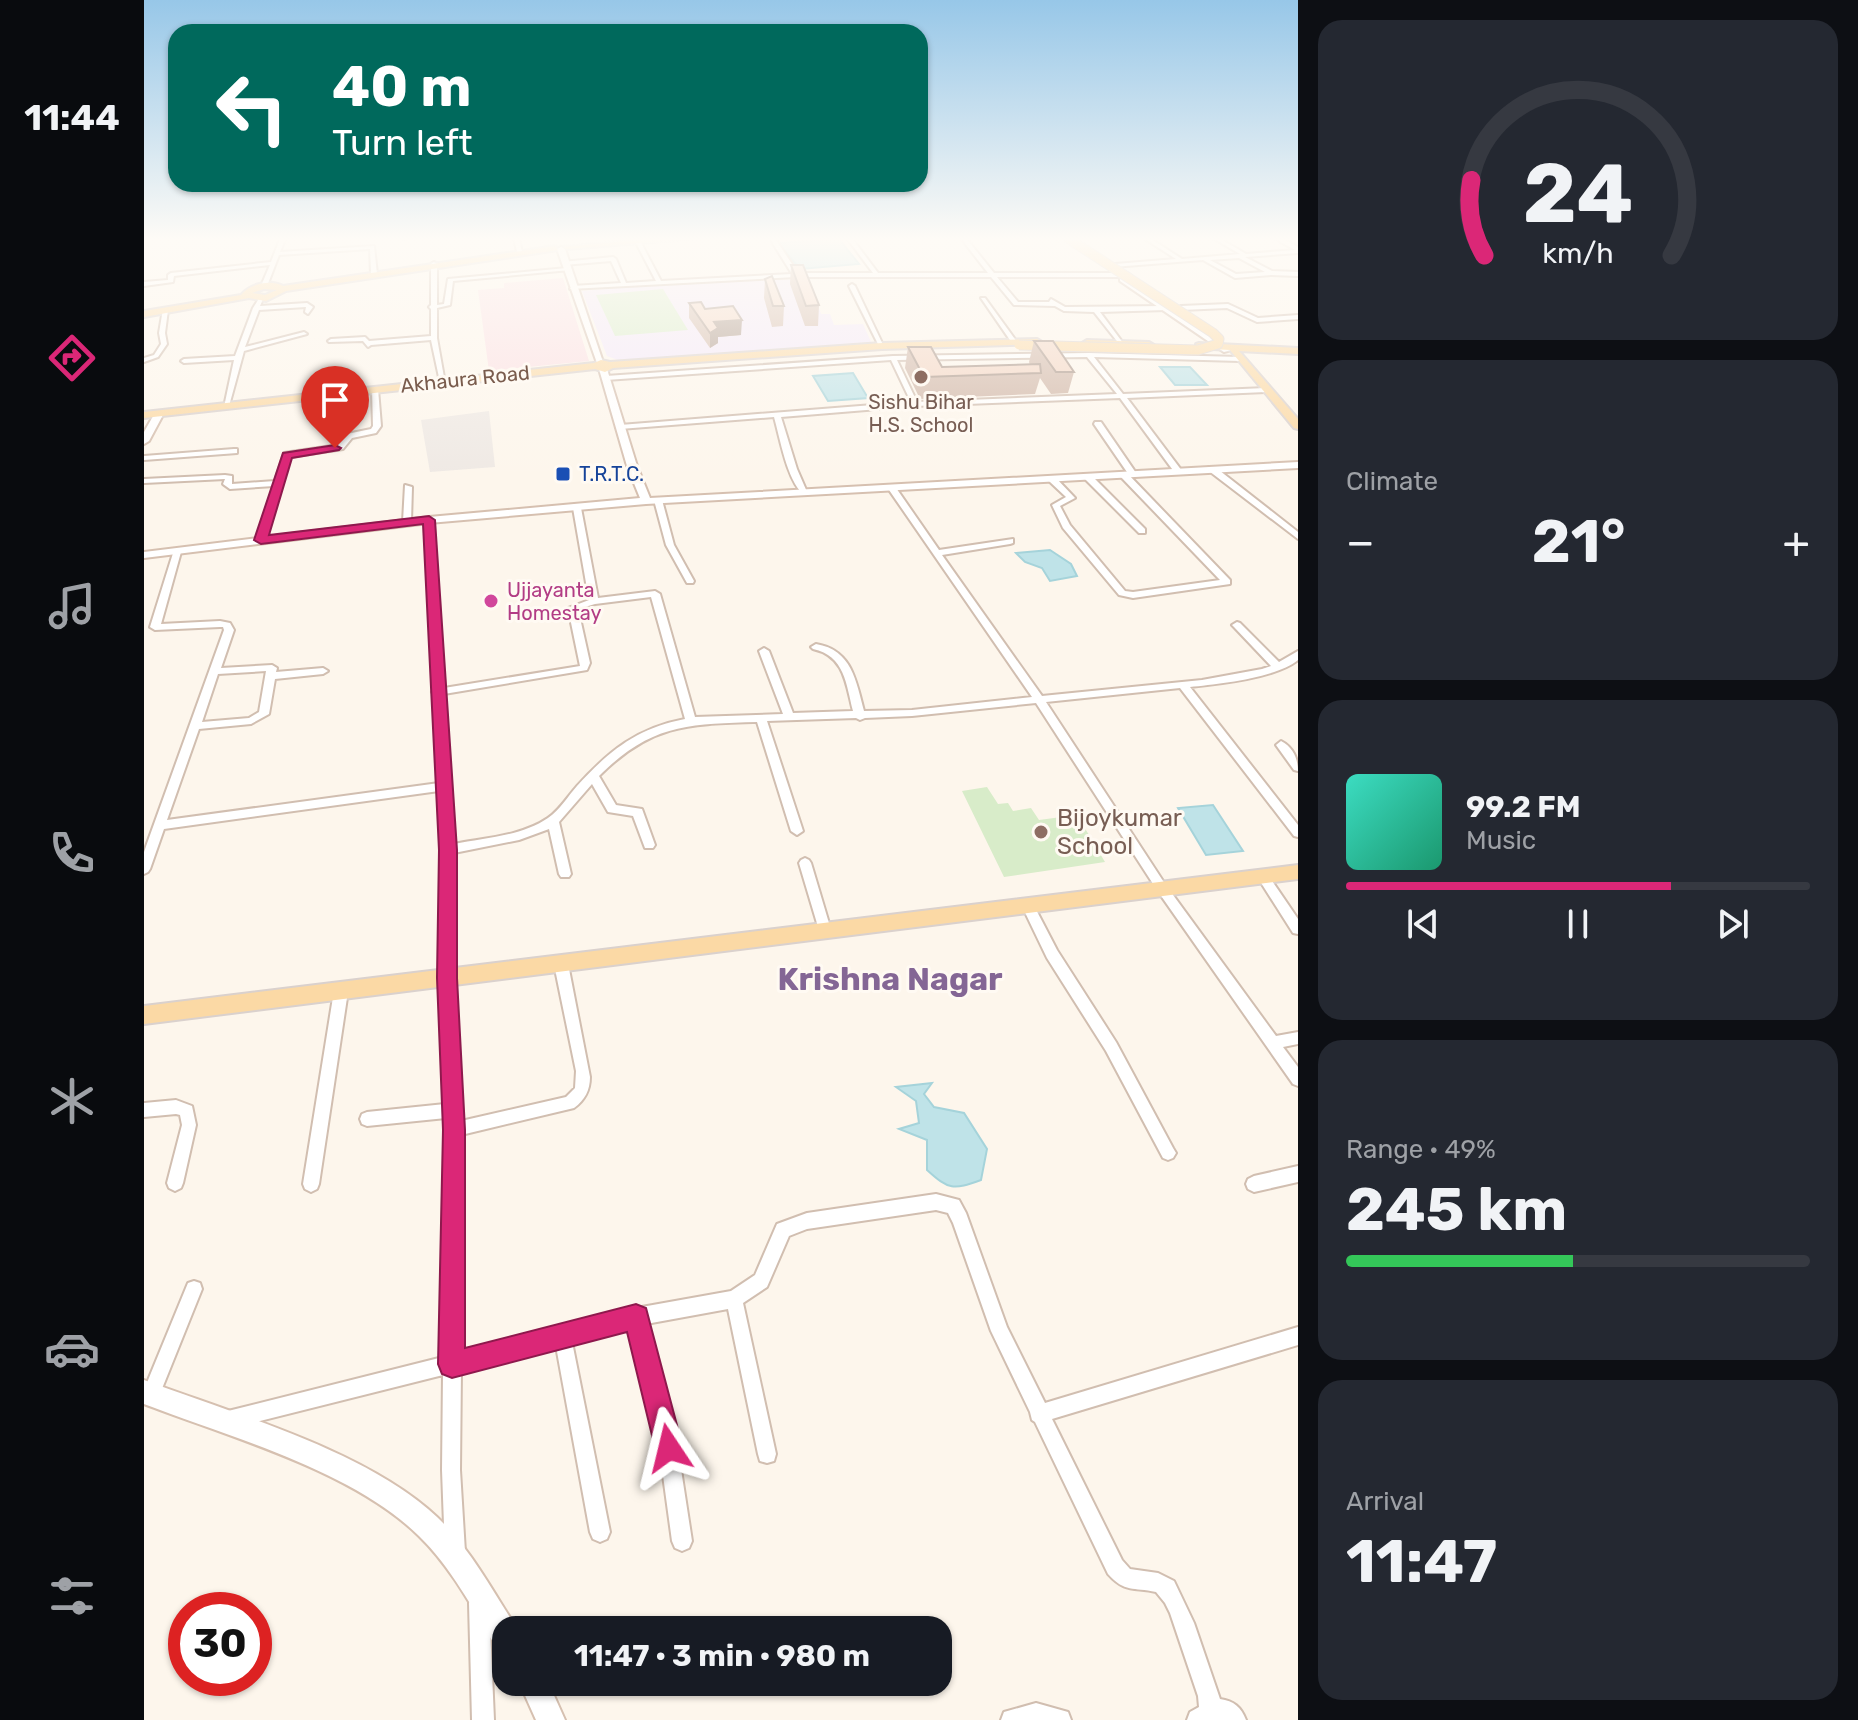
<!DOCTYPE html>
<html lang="en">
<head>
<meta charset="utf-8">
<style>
  body { margin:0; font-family:Rubik,sans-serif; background:#242831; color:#f1f3f6; height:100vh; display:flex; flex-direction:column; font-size:30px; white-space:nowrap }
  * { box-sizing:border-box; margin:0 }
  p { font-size:26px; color:#9ea1a6 }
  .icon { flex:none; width:44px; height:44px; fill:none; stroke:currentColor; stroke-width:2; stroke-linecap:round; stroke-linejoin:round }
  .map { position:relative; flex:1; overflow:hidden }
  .panel { display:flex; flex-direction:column; gap:20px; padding:20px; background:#0d0f14; width:560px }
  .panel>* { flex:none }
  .top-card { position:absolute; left:24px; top:24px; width:760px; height:168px; border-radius:24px; box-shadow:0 2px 6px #0004; background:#00695c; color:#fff; overflow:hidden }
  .speed { position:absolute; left:24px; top:1592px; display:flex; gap:16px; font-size:40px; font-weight:700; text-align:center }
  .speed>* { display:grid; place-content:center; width:104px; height:104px; border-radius:50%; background:#171b24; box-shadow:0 2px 6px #0004; line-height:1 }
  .speed .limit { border:12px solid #d22; background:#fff; color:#111 }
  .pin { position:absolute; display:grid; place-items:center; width:68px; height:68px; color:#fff; margin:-82px -34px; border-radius:50% 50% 50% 0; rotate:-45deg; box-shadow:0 0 8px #0007 }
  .pin .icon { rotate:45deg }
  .me { position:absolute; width:88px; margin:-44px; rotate:350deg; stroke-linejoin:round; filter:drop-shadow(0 0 6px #0008) }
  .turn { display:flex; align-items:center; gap:28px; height:168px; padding:0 32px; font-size:36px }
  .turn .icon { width:104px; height:104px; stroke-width:2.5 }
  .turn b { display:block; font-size:56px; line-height:68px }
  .big { font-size:60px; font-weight:700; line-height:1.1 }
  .panel .widget { flex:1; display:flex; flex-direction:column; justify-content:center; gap:12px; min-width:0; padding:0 28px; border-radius:24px; background:#242831 }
  .panel .dial { align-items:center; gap:0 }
  .dial svg { height:208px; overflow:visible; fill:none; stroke:#363941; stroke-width:7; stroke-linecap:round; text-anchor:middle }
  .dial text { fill:#f1f3f6; stroke:none }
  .song { display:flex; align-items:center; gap:24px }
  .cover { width:96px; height:96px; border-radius:12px; background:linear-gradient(135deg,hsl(170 70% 55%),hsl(160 70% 35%)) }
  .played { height:8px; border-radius:4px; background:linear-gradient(90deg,#db2777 70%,#363941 70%) }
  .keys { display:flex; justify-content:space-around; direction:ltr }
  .heat { display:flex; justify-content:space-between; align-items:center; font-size:44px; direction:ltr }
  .charge { height:12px; border-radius:6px; background:linear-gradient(90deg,#34c759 49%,#363941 0) }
  .trip { position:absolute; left:348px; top:1616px; width:460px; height:80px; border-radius:24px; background:#171b24; box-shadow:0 2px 6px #0004; font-weight:700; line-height:80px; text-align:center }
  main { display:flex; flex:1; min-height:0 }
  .dock { display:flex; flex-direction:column; width:144px; justify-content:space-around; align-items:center; background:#090b0e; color:#9ea1a6 }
  .dock .icon { width:56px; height:56px }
  .dock .on { color:#db2777 }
  .dock b { font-size:36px; color:#f1f3f6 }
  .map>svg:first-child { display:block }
  .industrial { fill:#efe9e4 }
  .education { fill:#f3e8fa }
  .medical { fill:#fbdfe3 }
  .green { fill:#d8ecc9 }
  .water { fill:#bfe3e8; stroke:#a5d3da; stroke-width:2 }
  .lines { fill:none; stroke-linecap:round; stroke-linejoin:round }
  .street-casing { stroke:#d1beb0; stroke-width:4 }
  .secondary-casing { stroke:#d6c0b0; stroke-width:4 }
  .primary-casing { stroke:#dad1cd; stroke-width:4 }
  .street { fill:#fff; fill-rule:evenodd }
  .secondary { fill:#fff; fill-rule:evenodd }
  .primary { fill:#fbd9a5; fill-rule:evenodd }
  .primary-bridge-casing { stroke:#dad1cd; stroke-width:11; stroke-linecap:butt }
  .primary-bridge { stroke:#fbd9a5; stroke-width:9 }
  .wall { fill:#d1b7a8 }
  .shaded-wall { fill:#aa9588 }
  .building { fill:#f3d5c3; stroke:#aa9588; stroke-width:2 }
  .route { fill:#db2777; stroke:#8e194d; stroke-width:2 }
  .education-dot { fill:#8d6e63; stroke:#fffaf3; stroke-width:3 }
  .transit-dot { fill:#1a4fb4; stroke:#fffaf3; stroke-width:3 }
  .hotel-dot { fill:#d1479c; stroke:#fffaf3; stroke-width:3 }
  .labels { text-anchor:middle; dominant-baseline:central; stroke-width:6; stroke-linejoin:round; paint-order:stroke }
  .far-street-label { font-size:20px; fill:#7a5c4d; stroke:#fffaf3 }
  .far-education-label { font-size:20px; fill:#785e54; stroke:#fffaf3 }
  .far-transit-label { font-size:20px; fill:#164399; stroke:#fffaf3; text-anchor:start }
  .far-hotel-label { font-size:20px; fill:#b23c85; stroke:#fffaf3; text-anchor:start }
  .education-label { font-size:24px; fill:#785e54; stroke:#fffaf3; text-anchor:start }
  .district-label { font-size:32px; font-weight:bold; fill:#846695; stroke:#fffaf3 }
</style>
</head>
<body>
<main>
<nav class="dock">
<b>11:44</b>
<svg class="icon on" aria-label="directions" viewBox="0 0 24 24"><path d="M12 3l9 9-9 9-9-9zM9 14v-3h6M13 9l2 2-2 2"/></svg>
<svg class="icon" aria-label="music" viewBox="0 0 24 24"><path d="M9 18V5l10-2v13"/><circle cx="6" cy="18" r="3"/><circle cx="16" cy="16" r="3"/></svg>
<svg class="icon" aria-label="phone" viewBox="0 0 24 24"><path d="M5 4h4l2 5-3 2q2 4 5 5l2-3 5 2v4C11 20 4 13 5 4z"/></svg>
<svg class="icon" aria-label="climate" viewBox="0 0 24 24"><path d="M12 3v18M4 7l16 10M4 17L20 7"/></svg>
<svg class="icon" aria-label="car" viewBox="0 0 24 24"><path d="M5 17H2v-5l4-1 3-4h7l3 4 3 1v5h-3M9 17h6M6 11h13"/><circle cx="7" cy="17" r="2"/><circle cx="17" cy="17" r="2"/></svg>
<svg class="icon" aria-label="filters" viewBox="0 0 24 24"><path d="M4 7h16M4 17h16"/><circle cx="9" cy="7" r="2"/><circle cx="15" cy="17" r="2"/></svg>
</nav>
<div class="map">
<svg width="1154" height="1720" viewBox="0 0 1154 1720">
  <rect width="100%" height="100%" fill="#fdf6ec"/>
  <path class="industrial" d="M345,411L351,467L286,472L277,420Z"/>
  <path class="education" d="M665,279L677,314H686L690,325L719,324L728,344L474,360L463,356L438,291L531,283Z"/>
  <path class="medical" d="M419,278L445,361L345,371L334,290L360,288V283Z"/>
  <path class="green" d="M519,289L544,330L471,336L452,295Z
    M843,787L854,804L864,803L869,811L887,808L895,820L925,816L931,826L939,825L961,862L860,877L818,791Z"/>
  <path class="water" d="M695,239L715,264L656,269L634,243Z
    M1016,367H1046L1063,385H1031Z
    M709,373L724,398L684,401L669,376Z
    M906,550L927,564L933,576L906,581L898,568L881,562L872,553Z
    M1069,805L1099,851L1062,855L1034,808Z
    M788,1083L780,1094L790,1107L820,1113L843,1149L837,1180C809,1190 805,1190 783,1170V1140L755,1129L775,1123L772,1101L752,1087Z"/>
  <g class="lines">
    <defs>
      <path id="street" d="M137,237H142L136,252L230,246L233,274L230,276L227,274L226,249L135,255L123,286L120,288L117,286L126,265L30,276L29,282L0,286V282L24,280V275L27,273L127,262Z
        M257,237H262L260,239Z
        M370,237H375L378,253L373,252Z
        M489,237H494L517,281L648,274L625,237H630L654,273H729L702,237H707L734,273H844L816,237H821L850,273H983L986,275L983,277H853L874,302H905L907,299L921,307L1022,306L1025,308L1022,310L956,312L979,343L976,345L950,312L920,311L911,306L870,305L847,277H652L426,289L428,286L477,283L467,261L420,265L418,262L469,257L472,259L482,283L512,281Z
        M998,237H1004L1038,259L1096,254L1067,237H1073L1102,254L1151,250L1128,237H1135L1154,247V253L1101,257L1128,271L1154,272V276L1127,275L1091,278L1059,260L969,267L971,264L1032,259ZM1095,258L1121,272L1092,274L1066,260Z
        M290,262L293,264V305L300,304L304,279L423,268L426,270L309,281L306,305L293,308V338L301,383L296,382L287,340L227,345L224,347L219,341L185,342L184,341L187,339L221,337L225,341L287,336V309L285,307L287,305V264Z
        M708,284L711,286L740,347L735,346L705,286Z
        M116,297L119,299L116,306L163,303L169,307L164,314L161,312L162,307L115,310L101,347L160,332L163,334L100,351L85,406L80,407L90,360L40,363L37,361L40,359L91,356L109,308Z
        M837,298H841L873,342L872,343H868Z
        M1084,304L1114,318L1154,315V319L1113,322L1083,308L1037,310L1034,308L1037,306Z
        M19,309L24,310L21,333L23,344L14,357L0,362V358L10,355L17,344L15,333Z
        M945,353L1096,357L1099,359L1096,361L950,357L979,394L1122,388L1125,390L1122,392L983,398L1038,471L1034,473H1031L976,398L771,406L637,417L653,469L663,492L659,494C643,480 636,438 630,417L476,429L472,427L476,425L767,402L747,360L462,380L459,378L462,376L749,356ZM943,357L973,394L773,402L753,360Z
        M231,387L234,389L237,426L232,433L208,438L199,449L146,457L120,542L113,540L130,486L86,489L79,484L81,479L0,483V479L81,475L88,476V484L131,481L140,453L194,445L203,434L227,429L229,426L228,389Z
        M951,422H957L992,473L991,475H985L950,424Z
        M90,449H93V453L0,460V456Z
        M1065,467H1071L1154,532V539L1065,471Z
        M976,472H982L1086,580V584L989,598L975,595L919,528L908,505L922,497L905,481V477H911L931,498L916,506L926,525L981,591L989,592L1076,580L976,476Z
        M940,474H946L1001,529V533H995L940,478Z
        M261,485L268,487L267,522L263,524L259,522Z
        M744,485H750L795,550L869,539V543L866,544L798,555L898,696L1058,680L1118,669L1127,666L1090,627L1088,625L1093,622L1096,623L1135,662L1154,651V660C1132,678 1075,684 1046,687L1154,825V837L1150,836L1036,688L902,702L1021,884L1132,1036L1154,1032V1044L1139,1047L1154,1067V1086L1149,1084L1013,890L892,703L768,716L721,718L716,720L712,718L623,721L659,831L653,835L647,831L613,722C544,724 507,724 455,776L472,805L498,809L511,845L509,848H501L489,816L464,812L448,784L415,822L427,874L425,877H417L415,874L405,829L375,840L310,853V978L317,1121L422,1097L431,1088L432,1071L410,964L412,960L417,958L422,960L424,964L446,1077C446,1090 441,1100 430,1108L317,1135V1352L492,1308L587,1291L611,1275L633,1224L663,1213L792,1194L815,1200L822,1213L863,1327L901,1403L1154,1327V1345L908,1419L978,1560L986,1569L1014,1573L1030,1581L1050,1623L1076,1699C1090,1701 1097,1707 1102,1720H1043L1046,1712L1055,1707L1054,1696L1026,1613L1021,1603L1012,1592C989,1587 981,1593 964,1574L891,1422L888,1420L886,1412L847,1331L809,1223L804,1213L792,1210L663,1229L645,1236L623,1287L599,1303L632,1454L630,1461L623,1463L616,1461L614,1454L584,1309L502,1324L530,1424L548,1541L545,1548L538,1551L531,1548L528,1541L512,1424L486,1327L428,1342L466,1532L463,1539L456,1542L449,1539L446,1532L412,1346L317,1370L316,1470L321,1552L318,1559L311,1562L304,1559L301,1552L298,1470L299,1375L84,1429L78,1426L75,1420L78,1414L84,1411L299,1357L302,1118L223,1126L218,1124L216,1119L218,1114L223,1112L301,1104L296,978L298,850L295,791L20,829L6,869L4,872L0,874V852L80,630L79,627H76L11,630L6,627L30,550L37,552L17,624L76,621L86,623L90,630L77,668L128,665L133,668L132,672L179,668L184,671L179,674L131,679L125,714L107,724L55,729L23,820L295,783L290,694L288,692L290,690L281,520L285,518L289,520L300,688L436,666L424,608L445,600L429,508L433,506L437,508L454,598L511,591L516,594L551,717L639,714L615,651L620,648L625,651L649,713L709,711C702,684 701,656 669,649L667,647L672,644C708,650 712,681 720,711L768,710L888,697L743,487ZM507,597L541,719C493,728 465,751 433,786C424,796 416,810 404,818C378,836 340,838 310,844L300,694L443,670L446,663L434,609L451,604ZM122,671L115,712L105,718L58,722L74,674Z
        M511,498L518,500L530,545L550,581L549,583H543L522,545L510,500Z
        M1137,741C1149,747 1154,759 1154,771L1150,770L1132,745Z
        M661,858L665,860L667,863L687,930L686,934L681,935L676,934L675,930L655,863L657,860Z
        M1118,870L1122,872L1154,919V934L1149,933L1114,878L1112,875L1114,872Z
        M883,899L887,900L913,950L972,1042L1029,1148L1032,1153L1029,1158L1024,1160L1019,1158L962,1051L903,958L877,904L879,900Z
        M197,985L202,987L204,991L175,1184L173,1189L167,1192L161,1189L159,1184L190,991L192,987Z
        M32,1100L48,1106L52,1125L39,1183L37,1188L31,1191L25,1188L23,1183L38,1125L36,1115L32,1114L0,1117V1103Z
        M1154,1166V1182L1110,1192L1104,1189L1102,1184L1104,1179L1110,1176Z
        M50,1281L56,1283L58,1289L13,1401L7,1404L1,1401L0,1390L44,1283Z
        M335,1593L342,1596L345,1603L350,1720H328L325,1603L328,1596Z
        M892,1703L924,1712L927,1720H857L860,1712Z"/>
      <path id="secondary" d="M417,247L421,249L460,365L453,363L413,249Z
        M976,277H982L1087,350L1080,352L976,281Z
        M459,366L463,369L493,466L506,498L1154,462V468L502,504L285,523L0,558V552L285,517L496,498L483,466L455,369Z
        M12,411L20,413L5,441L0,444V432Z
        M0,1380C91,1414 223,1451 293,1517C326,1548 348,1590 372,1627L373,1630H362V1651L352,1647C329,1609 307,1567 275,1536C209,1471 86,1437 0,1404Z
        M375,1682H404L421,1720H392Z"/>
      <path id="primary" d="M526,237H568L423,249L419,247Z
        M411,246L414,250L142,291L122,301L105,298L0,317V311L97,295C106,284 126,279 139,286ZM120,289L133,290L121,295L108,293Z
        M893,339L898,342L896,344L738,349L469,368L461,372L451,369L0,418V412L450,363L457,360L466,362L738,343Z
        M943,340L1005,342L1010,345L1005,348L940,345L938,343Z
        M1055,343L1154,348V354L1095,351L1154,419V429L1150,428L1086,350L1052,348V344Z
        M1154,865V879L0,1024V1006Z"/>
    </defs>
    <use href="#street" class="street-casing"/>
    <use href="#secondary" class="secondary-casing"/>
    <use href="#primary" class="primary-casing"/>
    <use href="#street" class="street"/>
    <use href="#secondary" class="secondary"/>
    <use href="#primary" class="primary"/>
    <defs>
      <path id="primary-bridge" d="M875,345L1054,350L1074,344L1075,339L1069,333L922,237"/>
    </defs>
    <use href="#primary-bridge" class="primary-bridge-casing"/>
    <use href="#primary-bridge" class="primary-bridge"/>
  </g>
  <path class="wall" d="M647,265L675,305L674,326H661L646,284Z
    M621,279L640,306L639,326L628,327L620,298Z
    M545,303L561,309L597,335L574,337V343L566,348L545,318Z
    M890,341L930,372L924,393L907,394L896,378L891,394L776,399L761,368L764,347L798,367L886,365L885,362Z"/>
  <path class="shaded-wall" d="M598,320L597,335L574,337V343L566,348V333L570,322Z"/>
  <path class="building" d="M647,265H659L675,305L662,306Z
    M628,276L640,306H629L621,279Z
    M557,302L561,309L589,306L598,320L570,322L574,328L566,333L545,303Z
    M890,341H909L930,372H912Z
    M764,347H787L798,367L896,364L897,373L780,377Z"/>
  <linearGradient id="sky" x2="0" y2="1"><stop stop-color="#97c7e8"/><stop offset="0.5" stop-color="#fefbf6"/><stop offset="1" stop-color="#fefbf6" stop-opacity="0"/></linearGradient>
  <rect width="1154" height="478" fill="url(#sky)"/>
  <path class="route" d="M191,445L197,448L195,450L148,458L125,535L285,516L291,520L313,850V978L321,1130V1348L492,1304L502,1308L539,1448L535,1458L525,1462L515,1458L511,1448L483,1332L308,1378L298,1374L294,1364L299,1130L293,978L295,850L279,524L117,544L110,540L139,453Z"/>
  <g class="education-dot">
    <circle cx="777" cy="377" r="8"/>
    <circle cx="897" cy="832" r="8"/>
  </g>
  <rect class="transit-dot" x="411" y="466" width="16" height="16" rx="4"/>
  <circle class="hotel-dot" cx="347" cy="601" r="8"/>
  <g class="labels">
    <g class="far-street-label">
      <text transform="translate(321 379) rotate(-6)">Akhaura Road</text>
    </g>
    <g class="far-education-label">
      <text x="777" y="402">Sishu Bihar<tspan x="777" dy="23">H.S. School</tspan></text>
    </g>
    <g class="far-transit-label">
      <text x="435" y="474">T.R.T.C.</text>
    </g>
    <g class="far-hotel-label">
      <text x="363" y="590">Ujjayanta<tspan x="363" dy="23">Homestay</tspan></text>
    </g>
    <g class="education-label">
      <text x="913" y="818">Bijoykumar<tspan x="913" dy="28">School</tspan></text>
    </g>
    <g class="district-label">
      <text x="746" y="979">Krishna Nagar</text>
    </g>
  </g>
</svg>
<div class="speed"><div class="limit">30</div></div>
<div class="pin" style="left:191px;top:448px;background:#d93025"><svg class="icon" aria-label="arrive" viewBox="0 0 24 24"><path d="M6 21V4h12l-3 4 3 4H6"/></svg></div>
<svg class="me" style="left:525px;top:1448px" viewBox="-20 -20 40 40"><path d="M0-17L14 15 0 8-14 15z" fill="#db2777" stroke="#fff" stroke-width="4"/></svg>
<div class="trip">11:47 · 3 min · 980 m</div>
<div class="top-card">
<div class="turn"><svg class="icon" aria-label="left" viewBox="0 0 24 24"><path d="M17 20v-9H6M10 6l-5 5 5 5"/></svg><div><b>40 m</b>Turn left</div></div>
</div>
</div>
<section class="panel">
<div class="widget dial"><svg viewBox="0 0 100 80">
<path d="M14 69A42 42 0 1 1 86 69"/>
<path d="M14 69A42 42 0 0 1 9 40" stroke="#db2777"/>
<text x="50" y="56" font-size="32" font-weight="700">24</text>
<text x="50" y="72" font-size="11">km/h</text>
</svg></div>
<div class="widget"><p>Climate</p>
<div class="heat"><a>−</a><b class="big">21°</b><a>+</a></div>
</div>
<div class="widget">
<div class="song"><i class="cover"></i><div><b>99.2 FM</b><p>Music</p></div></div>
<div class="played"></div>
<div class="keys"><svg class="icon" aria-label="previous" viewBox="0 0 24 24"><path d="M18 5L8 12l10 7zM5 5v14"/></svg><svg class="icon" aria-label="pause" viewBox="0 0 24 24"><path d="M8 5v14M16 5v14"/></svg><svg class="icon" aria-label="next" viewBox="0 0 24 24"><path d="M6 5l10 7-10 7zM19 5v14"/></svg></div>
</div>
<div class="widget"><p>Range · 49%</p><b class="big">245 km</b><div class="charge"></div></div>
<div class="widget"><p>Arrival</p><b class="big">11:47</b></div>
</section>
</main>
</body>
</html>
